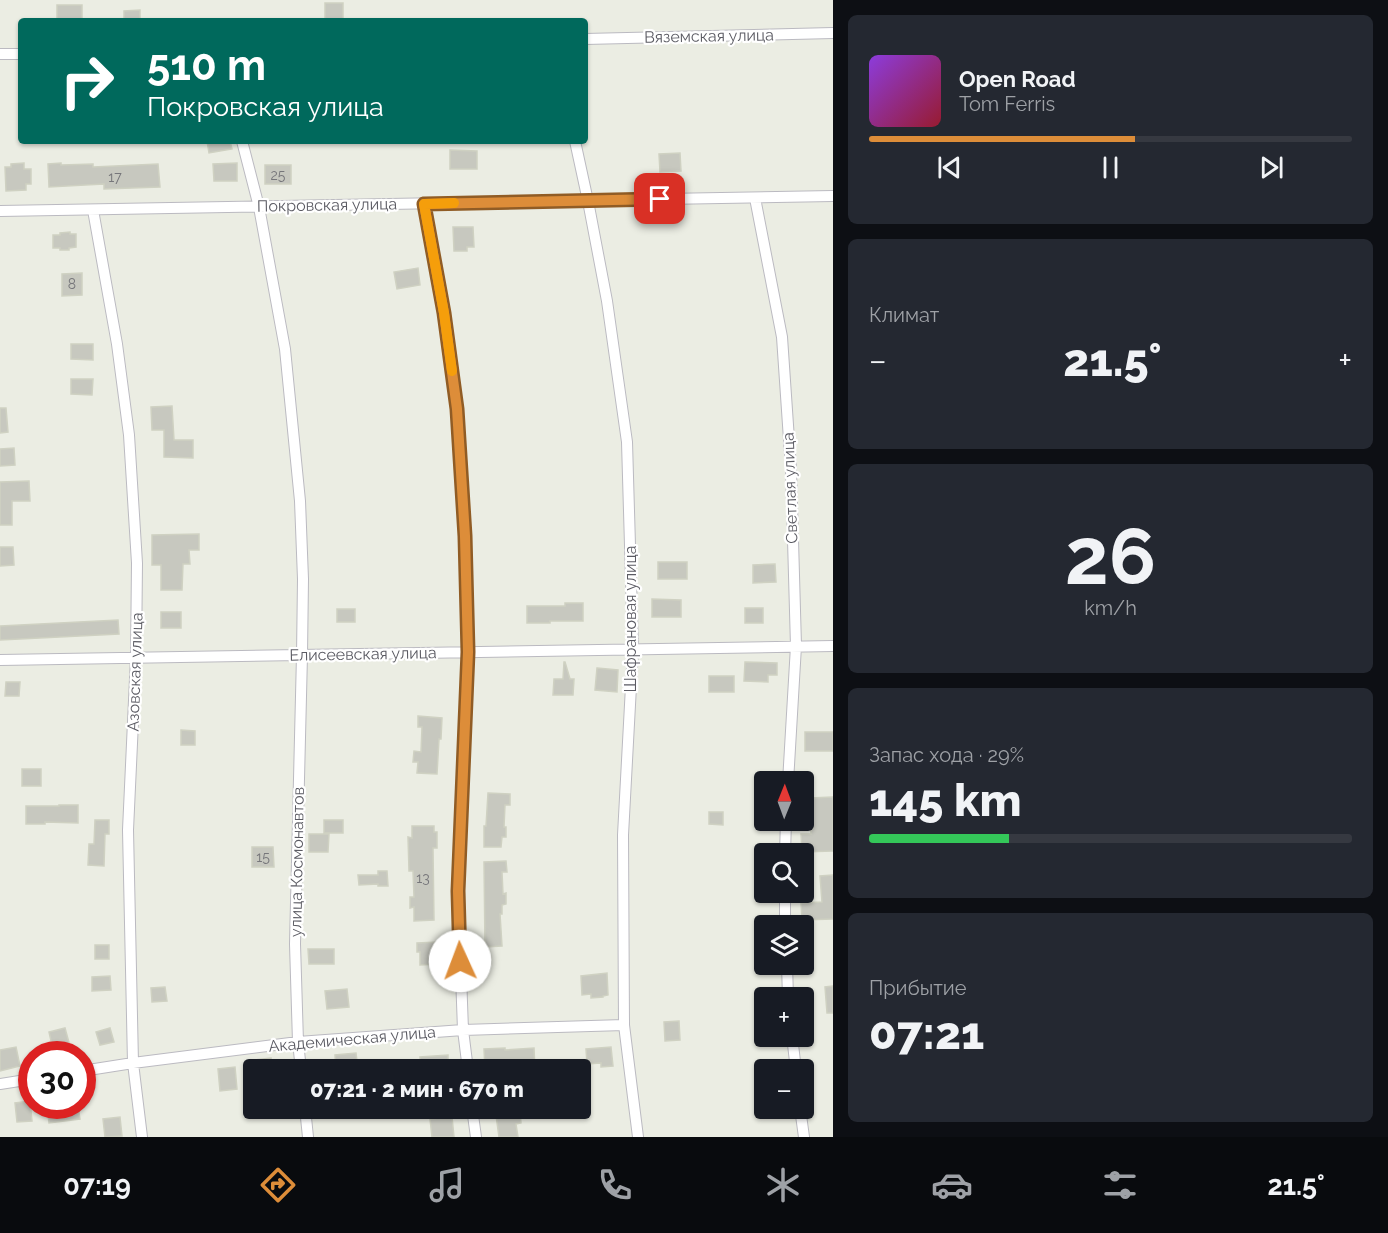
<!DOCTYPE html>
<html lang="ru">
<head>
<meta charset="utf-8">
<style>
  body { margin:0; font-family:Raleway,sans-serif; background:#242831; color:#f1f3f6; height:100vh; display:flex; flex-direction:column; font-size:22px; white-space:nowrap }
  * { box-sizing:border-box; margin:0 }
  p { font-size:20px; color:#9ea1a6 }
  .icon { flex:none; width:33px; height:33px; fill:none; stroke:currentColor; stroke-width:2; stroke-linecap:round; stroke-linejoin:round }
  .map { position:relative; flex:1; overflow:hidden }
  .sheet { display:flex; flex-direction:column; gap:15px; padding:15px; background:#0d0f14; width:555px }
  .sheet>* { flex:none }
  .top-card { position:absolute; left:18px; top:18px; width:570px; height:126px; border-radius:6px; box-shadow:0 2px 4px #0004; background:#00695c; color:#fff; overflow:hidden }
  .needle { width:39px; rotate:1deg }
  .controls { position:absolute; left:754px; top:771px; display:grid; gap:12px }
  .controls a { display:grid; place-items:center; width:60px; height:60px; border-radius:6px; background:#171b24; box-shadow:0 2px 4px #0004; font-size:30px }
  .speed { position:absolute; left:18px; top:1041px; display:flex; gap:12px; font-size:30px; font-weight:700; text-align:center }
  .speed>* { display:grid; place-content:center; width:78px; height:78px; border-radius:50%; background:#171b24; box-shadow:0 2px 4px #0004; line-height:1 }
  .speed .limit { border:9px solid #d22; background:#fff; color:#111 }
  .pin { position:absolute; display:grid; place-items:center; width:51px; height:51px; color:#fff; margin:-26px; border-radius:12px; box-shadow:0 3px 9px #0006 }
  .me { position:absolute; width:66px; margin:-33px; rotate:358deg; stroke-linejoin:round; filter:drop-shadow(0 0 4px #0008) }
  .turn { display:flex; align-items:center; gap:21px; height:126px; padding:0 30px; font-size:27px }
  .turn .icon { width:78px; height:78px; stroke-width:2.5 }
  .turn b { display:block; font-size:42px; line-height:51px }
  .big { font-size:45px; font-weight:800; line-height:1.1 }
  .sheet .tile { flex:1; display:flex; flex-direction:column; justify-content:center; gap:9px; min-width:0; padding:0 21px; border-radius:9px; background:#242831 }
  .sheet .dial { align-items:center; gap:0 }
  .dial b { font-size:78px; line-height:1 }
  .song { display:flex; align-items:center; gap:18px }
  .cover { width:72px; height:72px; border-radius:9px; background:linear-gradient(135deg,hsl(270 70% 55%),hsl(350 70% 35%)) }
  .played { height:6px; border-radius:3px; background:linear-gradient(90deg,#dd8d39 55%,#363941 55%) }
  .keys { display:flex; justify-content:space-around; direction:ltr }
  .heat { display:flex; justify-content:space-between; align-items:center; font-size:33px; direction:ltr }
  .charge { height:9px; border-radius:4px; background:linear-gradient(90deg,#34c759 29%,#363941 0) }
  .trip { position:absolute; left:243px; top:1059px; width:348px; height:60px; border-radius:6px; background:#171b24; box-shadow:0 2px 4px #0004; font-weight:800; line-height:60px; text-align:center }
  .tabs { display:flex; height:96px; justify-content:space-around; align-items:center; background:#090b0e; color:#9ea1a6 }
  .tabs .icon { width:42px; height:42px }
  .tabs .active { color:#dd8d39 }
  .tabs b { font-size:27px; color:#f1f3f6 }
  main { display:flex; flex:1; min-height:0 }
  .map>svg:first-child { display:block }
  .building { fill:#c7c8bf; stroke:#cfd1c2; stroke-width:1.5 }
  .lines { fill:none; stroke-linecap:round; stroke-linejoin:round }
  .minor-casing { stroke:#bbbac1; stroke-width:12 }
  .minor { stroke:#fff; stroke-width:10 }
  .route-casing { stroke:#905c25; stroke-width:15 }
  .route { stroke:#dd8d39; stroke-width:10 }
  .slow { stroke:#f59e0b; stroke-width:10 }
  .labels { text-anchor:middle; dominant-baseline:central; stroke-width:4.5; stroke-linejoin:round; paint-order:stroke }
  .number-label { font-size:14px; fill:#76767a }
  .street-label { font-size:16px; fill:#5b5b63; stroke:#fff }
</style>
</head>
<body>
<main>
<div class="map">
<svg width="833" height="1137" viewBox="0 0 833 1137">
  <rect width="100%" height="100%" fill="#ebede3"/>
  <path class="building" d="M325,3H343V21H325Z
    M57,5H82V21H57Z
    M140,10V21H124V11Z
    M207,141H230L232,149L209,153Z
    M450,150L477,151V169H450Z
    M680,153L681,171L660,172L659,154Z
    M24,163V169H31V184H26V190L6,191L5,167H11V164Z
    M61,163V165L93,164V167L158,164L160,187L104,189V184L49,187L48,164Z
    M237,163V181H214L213,164Z
    M265,165H291V184H265Z
    M453,227H473L474,247H467V251H454Z
    M70,232V234H76V247L69,248V250H60V248H53V235H60V233Z
    M418,268L420,285L397,289L394,272Z
    M82,273V295L62,296V274Z
    M71,344H93V360L71,359Z
    M71,379H93L92,395L71,394Z
    M172,406L174,440H193V458L164,457V430H152L151,407Z
    M0,408H6L8,432L0,433Z
    M14,448L15,465L0,466V449Z
    M29,481L30,501H12V525H0V482Z
    M199,534V550H189L190,564H183L182,590H161V565H152V535Z
    M0,547H13L14,565L0,566Z
    M658,562H687V579H658Z
    M775,564L776,582L753,583V565Z
    M652,599L681,600V617H652Z
    M565,603H583V621H550V623H527V606H565Z
    M745,608H763V623H745Z
    M337,609H355V622H337Z
    M161,612H181V628H161Z
    M118,620L119,634L0,640V626Z
    M564,662H565L570,679H574L573,695H553L554,679H563Z
    M745,662L777,663V675H768V682L744,681Z
    M597,668L618,670L617,692L595,690Z
    M709,676H734V692H709Z
    M6,682H20L19,696H5Z
    M418,716L442,718L441,739H439L437,774L417,773L418,762H413L414,751L421,752L422,727H418Z
    M181,730L195,731V745H181Z
    M805,732H833V751H805Z
    M22,769H41V786H22Z
    M488,793L510,794V805H505L504,827H506V837H502L501,847H484V826H486Z
    M833,797V851L802,852L801,834H811L810,798Z
    M59,805H78V823L45,822V824H26V806H59Z
    M709,812H723V825L709,824Z
    M95,820H109V834H105L104,866L88,865L89,844H94Z
    M324,820H343V833H324Z
    M412,826H434V832H437V848H433L434,920L414,921V907L410,908V897H414L413,871H409L408,837L412,838Z
    M309,834H329L328,852H309Z
    M252,847H273L274,867H252Z
    M506,861L507,872H502L503,894L506,893V904L502,905V914H500L502,946L485,947L484,862Z
    M378,871H387L388,886H378V884L359,885L358,875H378Z
    M833,875V919L802,920L801,903L822,902L820,876Z
    M438,942V964L420,965V952H417V943Z
    M95,945H109V959H95Z
    M308,949H334V964H309Z
    M607,973L608,995L603,996V997L591,998V994L582,995L581,976Z
    M110,976L111,990L92,991V977Z
    M833,986V1013H827L825,987Z
    M165,987L167,1001L152,1002L151,988Z
    M347,989L349,1007L327,1009L325,991Z
    M679,1021L680,1040L665,1041L664,1022Z
    M65,1028L71,1050L54,1054L49,1032Z
    M110,1028L114,1042L100,1045L96,1032Z
    M16,1047L20,1066L0,1071V1050Z
    M611,1047L613,1066L601,1067V1063L587,1064L586,1049Z
    M505,1048V1050L534,1048L535,1070H485L484,1049Z
    M356,1053L358,1070H336L335,1055Z
    M448,1055V1067H444V1070H427V1067L421,1068L420,1057Z
    M271,1058L272,1070H255L254,1060Z
    M235,1067L237,1089L220,1091L218,1069Z
    M30,1101L32,1121L17,1122L15,1103Z
    M47,1106H78L80,1119L49,1123Z
    M495,1108H515V1113L520,1112L521,1123L516,1124L518,1137H499Z
    M120,1117L122,1136L105,1137L103,1119Z
    M452,1117L454,1137H432L430,1119Z"/>
  <g class="lines">
    <defs>
      <path id="minor" d="M585,39L833,33
        M0,54H21
        M242,141L259,207L285,349L300,501L303,579L302,655L295,944L298,1042L301,1070
        M575,141L588,201L607,301L627,442L633,649L623,835L624,1025L638,1137
        M755,198L782,337L791,469L796,646L788,782
        M424,204L444,313L457,409L465,536L468,652L458,891L463,1030L468,1070
        M93,210L117,344L129,435L137,563L136,657L128,830L133,1063L142,1137
        M0,211L833,196
        M0,660L833,646
        M785,854L786,820
        M785,892V926
        M787,964L788,998
        M792,1036L796,1070
        M82,1071L133,1063L298,1042L463,1030L624,1025
        M0,1084L32,1079
        M305,1108L308,1137
        M472,1108L476,1137
        M800,1108L804,1137"/>
    </defs>
    <use href="#minor" class="minor-casing"/>
    <use href="#minor" class="minor"/>
  </g>
  <g class="lines">
    <defs>
      <path id="route" d="M460,961L458,891L468,652L465,536L457,409L444,313L424,204L660,199"/>
    </defs>
    <use href="#route" class="route-casing"/>
    <use href="#route" class="route"/>
    <path class="slow" d="M452,371L444,313L424,204L454,203"/>
  </g>
  <g class="labels">
    <g class="number-label">
      <text x="278" y="175">25</text>
      <text x="115" y="177">17</text>
      <text x="72" y="284">8</text>
      <text x="263" y="857">15</text>
      <text x="423" y="878">13</text>
    </g>
    <g class="street-label">
      <text transform="translate(709 36) rotate(-1)">Вяземская улица</text>
      <text transform="translate(327 205) rotate(-1)">Покровская улица</text>
      <text transform="translate(790 488) rotate(-92)">Светлая улица</text>
      <text transform="translate(630 619) rotate(-90)">Шафрановая улица</text>
      <text transform="translate(363 654) rotate(-1)">Елисеевская улица</text>
      <text transform="translate(135 672) rotate(-88)">Азовская улица</text>
      <text transform="translate(297 862) rotate(-89)">улица Космонавтов</text>
      <text transform="translate(352 1039) rotate(-5)">Академическая улица</text>
    </g>
  </g>
</svg>
<div class="controls">
<a><svg class="needle" viewBox="-14 -14 28 28"><path d="M0-13l5 13h-10z" fill="#e53935"/><path d="M0 13l5-13h-10z" fill="#9ea1a6"/></svg></a>
<a><svg class="icon" aria-label="search" viewBox="0 0 24 24"><circle cx="10" cy="10" r="6"/><path d="M15 15l6 6"/></svg></a>
<a><svg class="icon" aria-label="layers" viewBox="0 0 24 24"><path d="M12 4l9 5-9 5-9-5zM3 14l9 5 9-5"/></svg></a>
<a>+</a>
<a>−</a>
</div>
<div class="speed"><div class="limit">30</div></div>
<div class="pin" style="left:660px;top:199px;background:#d93025"><svg class="icon" aria-label="arrive" viewBox="0 0 24 24"><path d="M6 21V4h12l-3 4 3 4H6"/></svg></div>
<svg class="me" style="left:460px;top:961px" viewBox="-20 -20 40 40"><circle r="19" fill="#fff"/><path d="M0-13L10 11 0 6-10 11z" fill="#dd8d39"/></svg>
<div class="trip">07:21 · 2 мин · 670 m</div>
<div class="top-card">
<div class="turn"><svg class="icon" aria-label="right" viewBox="0 0 24 24"><path d="M7 20v-9h11M14 6l5 5-5 5"/></svg><div><b>510 m</b>Покровская улица</div></div>
</div>
</div>
<section class="sheet">
<div class="tile">
<div class="song"><i class="cover"></i><div><b>Open Road</b><p>Tom Ferris</p></div></div>
<div class="played"></div>
<div class="keys"><svg class="icon" aria-label="previous" viewBox="0 0 24 24"><path d="M18 5L8 12l10 7zM5 5v14"/></svg><svg class="icon" aria-label="pause" viewBox="0 0 24 24"><path d="M8 5v14M16 5v14"/></svg><svg class="icon" aria-label="next" viewBox="0 0 24 24"><path d="M6 5l10 7-10 7zM19 5v14"/></svg></div>
</div>
<div class="tile"><p>Климат</p>
<div class="heat"><a>−</a><b class="big">21.5°</b><a>+</a></div>
</div>
<div class="tile dial"><b>26</b><p>km/h</p></div>
<div class="tile"><p>Запас хода · 29%</p><b class="big">145 km</b><div class="charge"></div></div>
<div class="tile"><p>Прибытие</p><b class="big">07:21</b></div>
</section>
</main>
<nav class="tabs">
<b>07:19</b>
<svg class="icon active" aria-label="directions" viewBox="0 0 24 24"><path d="M12 3l9 9-9 9-9-9zM9 14v-3h6M13 9l2 2-2 2"/></svg>
<svg class="icon" aria-label="music" viewBox="0 0 24 24"><path d="M9 18V5l10-2v13"/><circle cx="6" cy="18" r="3"/><circle cx="16" cy="16" r="3"/></svg>
<svg class="icon" aria-label="phone" viewBox="0 0 24 24"><path d="M5 4h4l2 5-3 2q2 4 5 5l2-3 5 2v4C11 20 4 13 5 4z"/></svg>
<svg class="icon" aria-label="climate" viewBox="0 0 24 24"><path d="M12 3v18M4 7l16 10M4 17L20 7"/></svg>
<svg class="icon" aria-label="car" viewBox="0 0 24 24"><path d="M5 17H2v-5l4-1 3-4h7l3 4 3 1v5h-3M9 17h6M6 11h13"/><circle cx="7" cy="17" r="2"/><circle cx="17" cy="17" r="2"/></svg>
<svg class="icon" aria-label="filters" viewBox="0 0 24 24"><path d="M4 7h16M4 17h16"/><circle cx="9" cy="7" r="2"/><circle cx="15" cy="17" r="2"/></svg>
<b>21.5°</b>
</nav>
</body>
</html>
